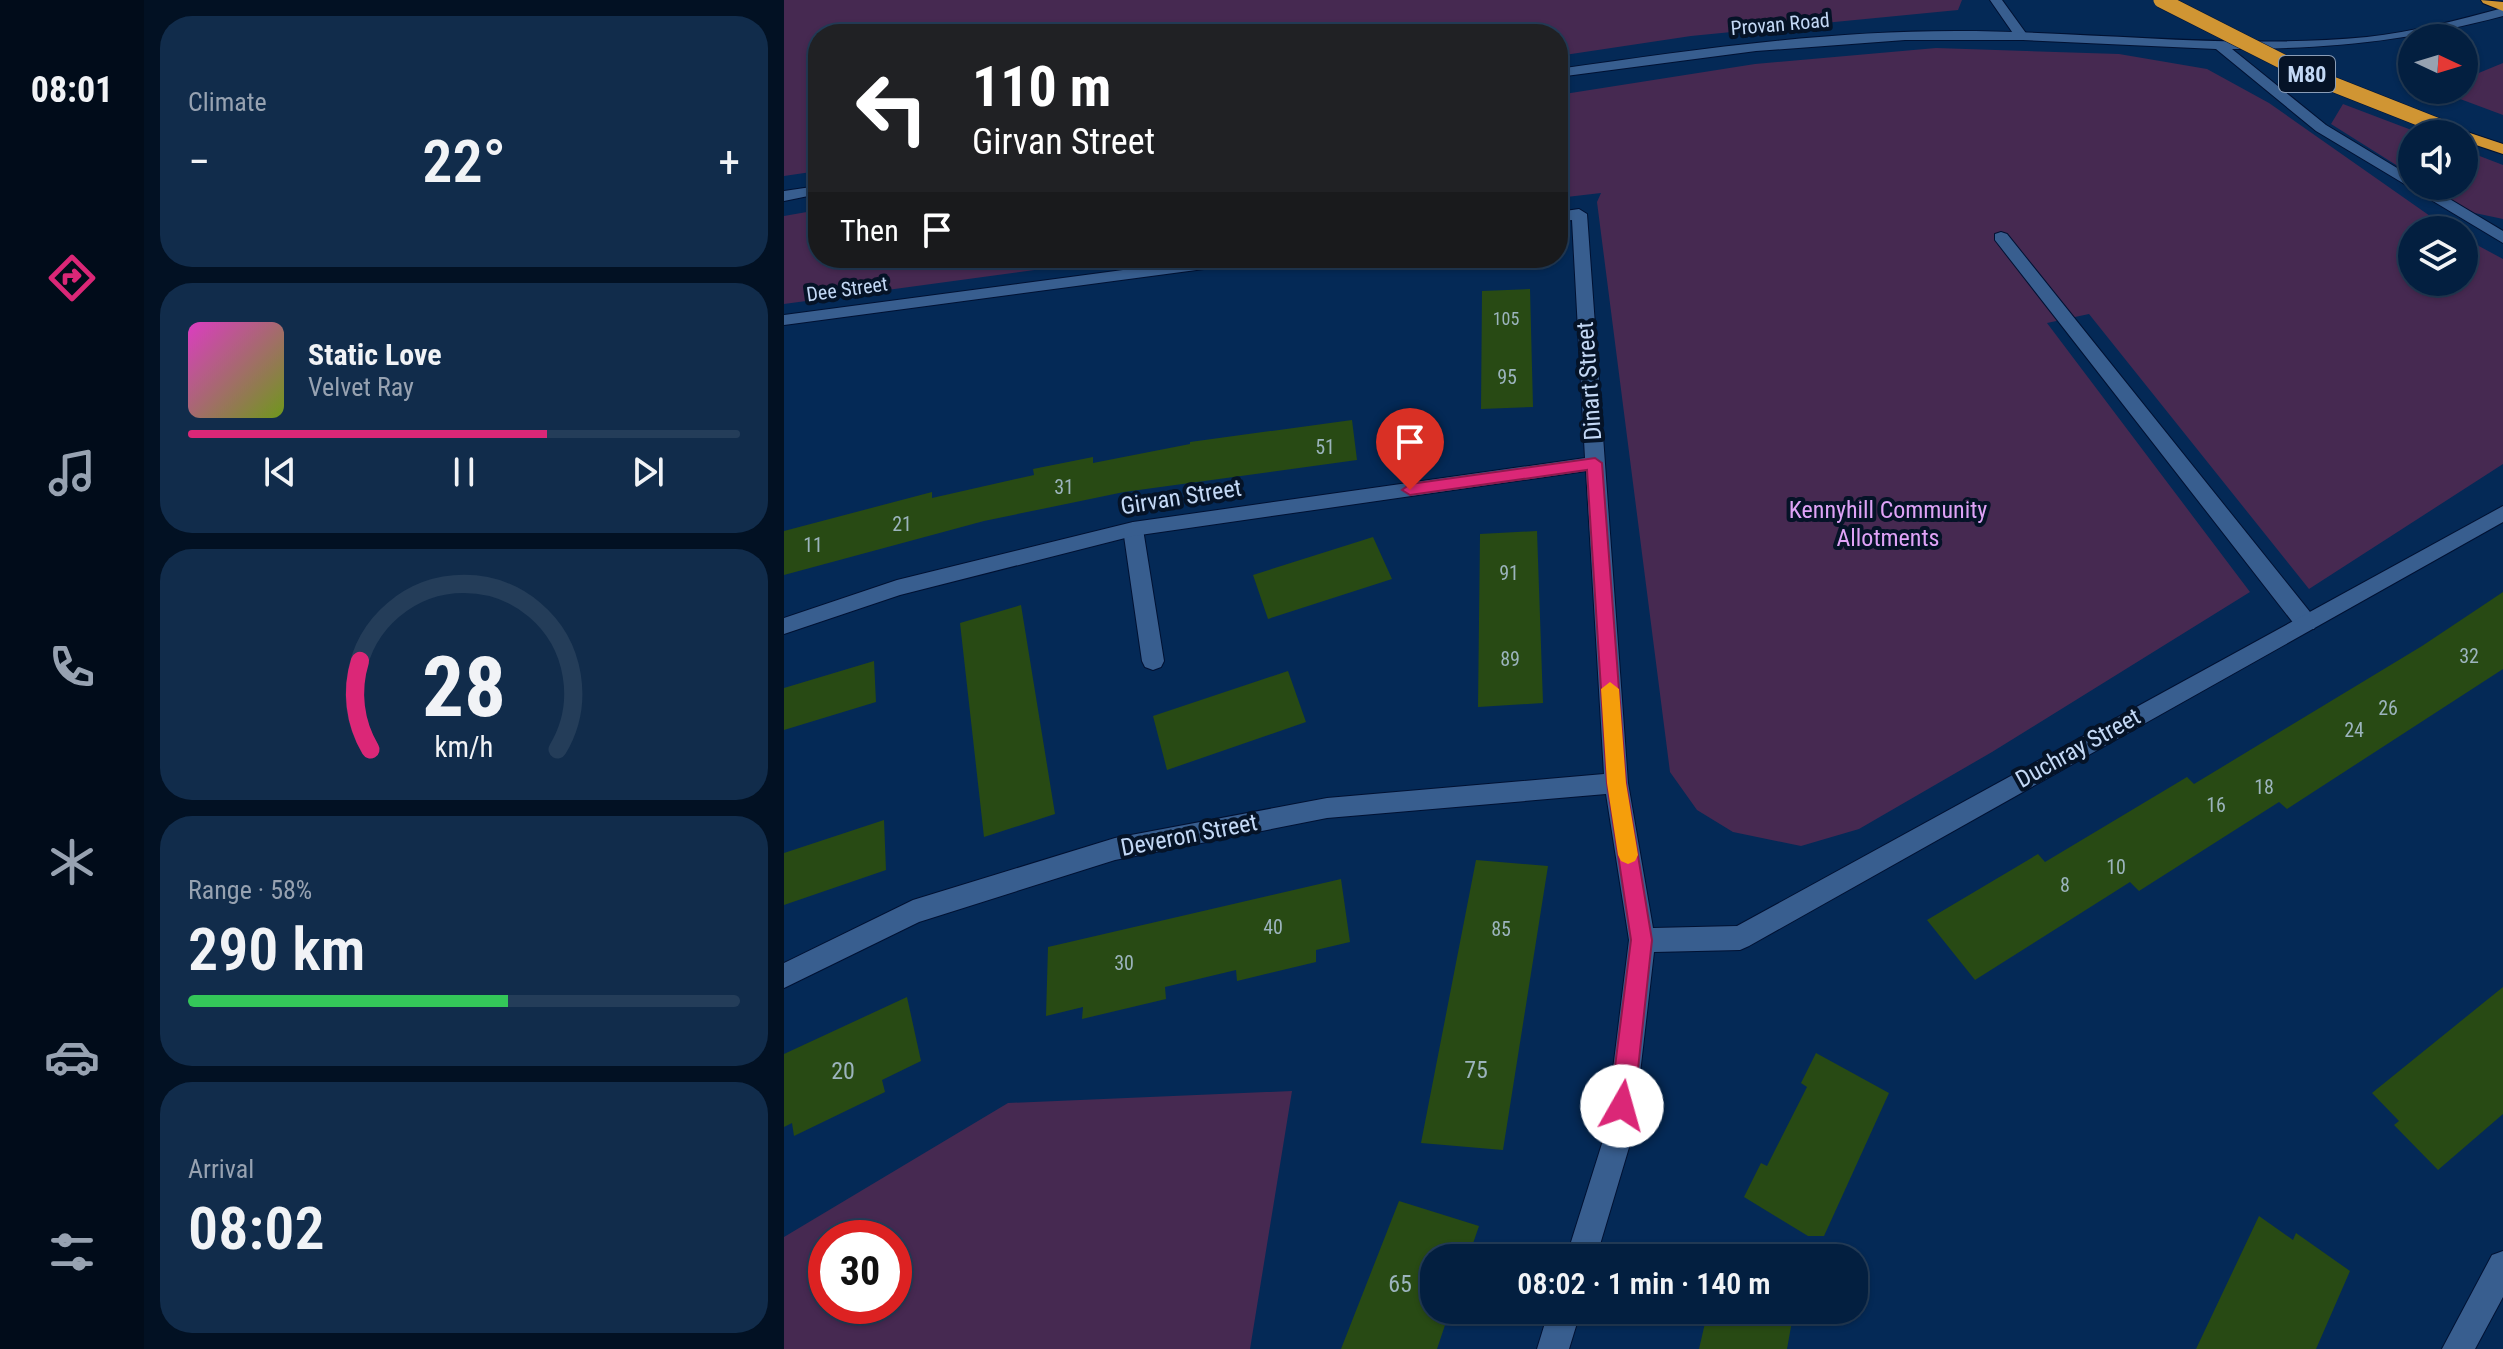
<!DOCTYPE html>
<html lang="en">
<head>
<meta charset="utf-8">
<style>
  body { margin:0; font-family:"Roboto Condensed",sans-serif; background:#112c4b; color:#f1f3f6; height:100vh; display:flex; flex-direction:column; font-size:30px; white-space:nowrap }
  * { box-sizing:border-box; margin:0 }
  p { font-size:26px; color:#97a2b1 }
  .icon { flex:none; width:44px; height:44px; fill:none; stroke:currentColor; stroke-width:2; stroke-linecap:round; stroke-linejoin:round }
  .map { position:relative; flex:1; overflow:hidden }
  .drawer { display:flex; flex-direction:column; gap:16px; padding:16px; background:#021123; width:640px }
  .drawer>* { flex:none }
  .banner { position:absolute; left:24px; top:24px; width:760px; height:244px; border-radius:32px; box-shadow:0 2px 6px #0004,0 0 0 2px #243d59; background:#202124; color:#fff; overflow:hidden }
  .needle { width:52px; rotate:94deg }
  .tools { position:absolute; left:1614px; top:24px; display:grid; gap:16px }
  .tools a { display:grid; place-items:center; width:80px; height:80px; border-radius:50%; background:#031f40; box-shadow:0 2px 6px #0004,0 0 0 2px #243d59; font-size:40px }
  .speed { position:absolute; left:24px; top:1220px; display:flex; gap:16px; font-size:40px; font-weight:700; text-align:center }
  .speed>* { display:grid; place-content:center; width:104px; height:104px; border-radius:50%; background:#031f40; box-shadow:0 2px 6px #0004,0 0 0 2px #243d59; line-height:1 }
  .speed .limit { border:12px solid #d22; background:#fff; color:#111 }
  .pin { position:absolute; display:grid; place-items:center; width:68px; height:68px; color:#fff; margin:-82px -34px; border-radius:50% 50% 50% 0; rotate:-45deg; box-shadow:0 0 8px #0007 }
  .pin .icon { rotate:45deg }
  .me { position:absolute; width:88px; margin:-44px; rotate:7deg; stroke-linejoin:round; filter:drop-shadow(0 0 6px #0008) }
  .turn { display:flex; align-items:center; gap:28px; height:168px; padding:0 32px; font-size:36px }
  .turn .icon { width:104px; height:104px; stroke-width:2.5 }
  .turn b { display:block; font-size:56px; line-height:68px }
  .then { display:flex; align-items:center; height:76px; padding:0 32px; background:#0003; gap:16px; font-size:30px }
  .big { font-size:60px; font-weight:600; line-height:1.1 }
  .drawer .widget { flex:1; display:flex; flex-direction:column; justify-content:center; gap:12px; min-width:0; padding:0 28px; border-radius:32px; background:#112c4b }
  .drawer .dial { align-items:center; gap:0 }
  .dial svg { height:208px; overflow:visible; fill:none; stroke:#243d59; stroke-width:7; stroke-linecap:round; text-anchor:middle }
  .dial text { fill:#f1f3f6; stroke:none }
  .song { display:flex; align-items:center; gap:24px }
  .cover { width:96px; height:96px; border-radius:12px; background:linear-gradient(135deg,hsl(310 70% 55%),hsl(80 70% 35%)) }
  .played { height:8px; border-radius:4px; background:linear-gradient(90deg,#db2777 65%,#243d59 65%) }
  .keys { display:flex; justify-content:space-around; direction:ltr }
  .heat { display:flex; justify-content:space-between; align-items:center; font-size:44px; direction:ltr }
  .charge { height:12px; border-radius:6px; background:linear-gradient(90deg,#34c759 58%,#243d59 0) }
  .trip { position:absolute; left:636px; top:1244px; width:448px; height:80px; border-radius:32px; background:#031f40; box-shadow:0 2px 6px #0004,0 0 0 2px #243d59; font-weight:600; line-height:80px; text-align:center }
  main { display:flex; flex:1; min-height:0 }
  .menu { display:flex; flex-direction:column; width:144px; justify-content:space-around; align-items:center; background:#010c1a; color:#97a2b1 }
  .menu .icon { width:56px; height:56px }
  .menu .selected { color:#db2777 }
  .menu b { font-size:36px; color:#f1f3f6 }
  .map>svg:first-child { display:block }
  .green { fill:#462951; fill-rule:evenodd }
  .building { fill:#284a14 }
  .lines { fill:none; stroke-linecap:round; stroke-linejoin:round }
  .service-casing { stroke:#001132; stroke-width:2 }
  .minor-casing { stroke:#001132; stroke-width:2 }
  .tertiary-casing { stroke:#001132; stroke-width:2 }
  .motorway-casing { stroke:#001132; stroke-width:2 }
  .service { fill:#385e8f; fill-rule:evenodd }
  .minor { fill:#385e8f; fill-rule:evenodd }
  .tertiary { fill:#385e8f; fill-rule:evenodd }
  .motorway { fill:#d09533; fill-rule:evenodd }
  .motorway-bridge-casing { stroke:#001132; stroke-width:16; stroke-linecap:butt }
  .motorway-bridge { stroke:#d09533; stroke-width:15 }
  .route { fill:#db2777; stroke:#8e194d; stroke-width:2 }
  .slow { fill:#f59e0b }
  .labels { text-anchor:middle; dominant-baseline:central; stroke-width:8; stroke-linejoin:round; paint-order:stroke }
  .far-number-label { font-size:18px; fill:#9cb4bd }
  .far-street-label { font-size:20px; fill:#c3d8f5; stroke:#051327 }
  .number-label { font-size:20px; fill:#9cb4bd }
  .shield { fill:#051327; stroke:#8a9db7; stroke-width:2 }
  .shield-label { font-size:22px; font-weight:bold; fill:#c3d8f5 }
  .street-label { font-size:24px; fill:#c3d8f5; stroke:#051327 }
  .park-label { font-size:24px; fill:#dfa3f7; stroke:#051327 }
  .near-number-label { font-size:24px; fill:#9cb4bd }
</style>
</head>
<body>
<main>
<nav class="menu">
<b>08:01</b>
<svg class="icon selected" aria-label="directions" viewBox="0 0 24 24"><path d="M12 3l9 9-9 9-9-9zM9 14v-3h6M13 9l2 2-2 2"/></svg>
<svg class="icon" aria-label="music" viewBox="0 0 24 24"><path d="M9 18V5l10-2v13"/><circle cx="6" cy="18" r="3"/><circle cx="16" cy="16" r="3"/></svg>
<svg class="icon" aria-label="phone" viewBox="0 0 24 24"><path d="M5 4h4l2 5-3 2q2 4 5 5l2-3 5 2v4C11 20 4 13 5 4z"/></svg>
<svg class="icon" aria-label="climate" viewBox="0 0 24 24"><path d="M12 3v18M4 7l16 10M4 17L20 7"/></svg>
<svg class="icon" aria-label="car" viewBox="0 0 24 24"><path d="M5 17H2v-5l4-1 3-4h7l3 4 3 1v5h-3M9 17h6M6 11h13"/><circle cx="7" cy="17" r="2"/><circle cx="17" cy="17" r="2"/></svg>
<svg class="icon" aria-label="filters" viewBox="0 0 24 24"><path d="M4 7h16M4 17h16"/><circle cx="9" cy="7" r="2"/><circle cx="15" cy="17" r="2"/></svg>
</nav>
<section class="drawer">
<div class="widget"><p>Climate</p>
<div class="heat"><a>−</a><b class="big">22°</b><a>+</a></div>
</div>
<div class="widget">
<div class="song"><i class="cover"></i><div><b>Static Love</b><p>Velvet Ray</p></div></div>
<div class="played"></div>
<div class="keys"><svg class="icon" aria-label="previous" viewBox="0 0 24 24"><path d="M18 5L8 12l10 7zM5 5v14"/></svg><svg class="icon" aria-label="pause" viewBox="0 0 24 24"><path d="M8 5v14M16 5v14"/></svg><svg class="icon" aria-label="next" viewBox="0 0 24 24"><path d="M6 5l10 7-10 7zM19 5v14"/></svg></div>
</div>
<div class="widget dial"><svg viewBox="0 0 100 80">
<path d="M14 69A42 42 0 1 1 86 69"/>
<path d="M14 69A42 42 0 0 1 10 35" stroke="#db2777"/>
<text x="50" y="56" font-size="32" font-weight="700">28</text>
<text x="50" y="72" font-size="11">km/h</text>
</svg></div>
<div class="widget"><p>Range · 58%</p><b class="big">290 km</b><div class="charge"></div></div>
<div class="widget"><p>Arrival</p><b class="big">08:02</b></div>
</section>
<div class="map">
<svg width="1719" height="1349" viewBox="0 0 1719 1349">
  <rect width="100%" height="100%" fill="#042956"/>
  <path class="green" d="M0,0H1178L1174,10L907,36L774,56V34H34V171L0,176Z
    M1152,48L1335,54L1423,69L1485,103L1666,230H1628V282H1680V238L1719,259V464L1525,589L1305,314L1263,323L1466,592L1208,752L1075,829L1017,846L949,832L913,810L886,772L813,202L817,193L774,198V95L971,64Z
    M1719,63V115L1652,90H1680V79Z
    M1559,104L1638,134H1628V175L1547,124Z
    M1680,150L1719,165V219L1686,212L1645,186H1680Z
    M34,210V258H339L0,304V216Z
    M508,1091L466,1349H0V1237L224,1103ZM42,1238H110V1306H42Z"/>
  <path class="building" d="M746,289L749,407L697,409L698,291Z
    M568,420L573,460L340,492L200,521L0,575V531L148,492V498L250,475L249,469L309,457V463L406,444V442Z
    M753,531L759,703L694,707L696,534Z
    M589,537L608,579L484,619L469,575Z
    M1719,592V669L1503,809L1495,802L1355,891L1346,882L1191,980L1143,920L1254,854L1261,862L1403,777L1410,784L1638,646Z
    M237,605L271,814L200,837L176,623Z
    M90,661L92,702L0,730V688Z
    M504,671L522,722L383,770L369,716Z
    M100,820L102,870L0,905V853Z
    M692,860L764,866L719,1150L637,1143Z
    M557,879L566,942L532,950V962L453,981L452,970L381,987L382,999L298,1019L299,1007L262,1016L264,947Z
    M1719,987V1114L1654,1170L1610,1125L1615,1121L1588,1093Z
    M123,997L137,1061L98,1080L101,1092L10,1136L8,1123L0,1127V1054Z
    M1032,1053L1105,1093L1040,1236H1024L960,1197L977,1163L983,1166L1023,1087L1017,1083Z
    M615,1201L695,1226L684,1258H650V1310H666L653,1349H557Z
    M1475,1216L1509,1240L1512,1233L1566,1271L1532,1349H1412Z
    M924,1310H1010L1003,1349H915Z"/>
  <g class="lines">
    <defs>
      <path id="service" d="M1206,0H1218L1244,36L1243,39H1233Z
        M1217,232L1223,234L1530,617L1533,623L1530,629H1514L1211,240V234Z
        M349,522L359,529L380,661L377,667L369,670L361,667L358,661L339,529Z"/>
      <path id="minor" d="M795,209L803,214L844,783L869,928L953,926L1719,506V522L965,946L956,950L870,952L849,1134L812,1258H782L821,1134L845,940L822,794L543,818L331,860L135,922L0,988V963L129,900L331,838L543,798L820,774L802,471L349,536L116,595L0,634V618L113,580L349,522L801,458L788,220L774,222V212Z
        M429,258H473L465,263L0,325V315Z
        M1719,1251V1297L1691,1349H1658L1708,1255Z
        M765,1310H797L785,1349H753Z"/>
      <path id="tertiary" d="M1719,8V16C1625,41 1546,49 1448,49L1542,125L1628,177V186H1644L1719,231V243L1532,131L1432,49L1239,40H1121L972,51L774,77V69C906,50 1038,31 1172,31C1309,31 1446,50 1583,37C1629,32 1674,20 1719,8Z
        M34,186V194L0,201V191Z"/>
      <path id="motorway" d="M1697,0L1719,2V11L1699,3Z
        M1680,131L1719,144V154L1680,141V134H1674Z"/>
    </defs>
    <use href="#service" class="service-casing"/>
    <use href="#minor" class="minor-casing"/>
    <use href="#tertiary" class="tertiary-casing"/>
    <use href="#motorway" class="motorway-casing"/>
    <use href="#service" class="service"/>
    <use href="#minor" class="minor"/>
    <use href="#tertiary" class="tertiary"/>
    <use href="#motorway" class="motorway"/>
    <defs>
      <path id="motorway-bridge" d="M1377,0L1523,74L1675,134"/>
    </defs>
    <use href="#motorway-bridge" class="motorway-bridge-casing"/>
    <use href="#motorway-bridge" class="motorway-bridge"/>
  </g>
  <path class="route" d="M811,458L818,463L842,783L868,940L850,1106L846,1115L838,1118L830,1115L826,1106L847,940L823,783L803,470L626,495L618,490L626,484Z"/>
  <path class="slow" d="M826,682L835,689L842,783L854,855L851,861L844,864L837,861L834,855L823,783L817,689Z"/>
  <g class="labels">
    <g class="far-number-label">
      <text x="722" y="318">105</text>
    </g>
    <g class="far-street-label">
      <text transform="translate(996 24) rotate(-5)">Provan Road</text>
      <text transform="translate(63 289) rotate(-8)">Dee Street</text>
    </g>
    <g class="number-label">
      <text x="723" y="377">95</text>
      <text x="541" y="447">51</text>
      <text x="280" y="487">31</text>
      <text x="118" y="524">21</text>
      <text x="29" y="545">11</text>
      <text x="725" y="573">91</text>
      <text x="1685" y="656">32</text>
      <text x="726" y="659">89</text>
      <text x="1604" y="708">26</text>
      <text x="1570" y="730">24</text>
      <text x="1480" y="787">18</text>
      <text x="1432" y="805">16</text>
      <text x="1332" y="867">10</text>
      <text x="1281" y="885">8</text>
      <text x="489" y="927">40</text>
      <text x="717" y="929">85</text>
      <text x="340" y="963">30</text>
    </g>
    <rect class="shield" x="1495" y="56" width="56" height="36" rx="6"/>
    <g class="shield-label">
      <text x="1523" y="74">M80</text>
    </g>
    <g class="street-label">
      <text transform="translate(805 381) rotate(-94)">Dinart Street</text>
      <text transform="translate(397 497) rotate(-9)">Girvan Street</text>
      <text transform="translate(1294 748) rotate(-29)">Duchray Street</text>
      <text transform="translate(405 835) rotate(-11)">Deveron Street</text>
    </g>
    <g class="park-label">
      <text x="1104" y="510">Kennyhill Community<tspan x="1104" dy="28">Allotments</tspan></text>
    </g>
    <g class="near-number-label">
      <text x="692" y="1070">75</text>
      <text x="59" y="1071">20</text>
      <text x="616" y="1284">65</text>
    </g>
  </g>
</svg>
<div class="tools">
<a><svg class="needle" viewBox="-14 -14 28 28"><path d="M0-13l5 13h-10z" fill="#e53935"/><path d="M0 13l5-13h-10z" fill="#97a2b1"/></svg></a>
<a><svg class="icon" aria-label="sound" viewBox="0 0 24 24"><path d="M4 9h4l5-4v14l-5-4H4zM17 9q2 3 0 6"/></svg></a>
<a><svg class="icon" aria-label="layers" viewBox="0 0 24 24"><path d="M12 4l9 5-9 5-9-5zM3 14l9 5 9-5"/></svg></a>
</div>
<div class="speed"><div class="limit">30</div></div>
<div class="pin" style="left:626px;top:490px;background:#d93025"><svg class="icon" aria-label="arrive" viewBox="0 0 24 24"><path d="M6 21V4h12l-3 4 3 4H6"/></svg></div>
<svg class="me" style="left:838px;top:1106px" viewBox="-20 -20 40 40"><circle r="19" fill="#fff"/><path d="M0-13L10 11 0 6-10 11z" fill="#db2777"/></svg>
<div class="trip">08:02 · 1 min · 140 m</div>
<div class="banner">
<div class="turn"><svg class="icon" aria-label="left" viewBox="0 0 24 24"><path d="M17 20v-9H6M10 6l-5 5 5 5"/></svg><div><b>110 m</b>Girvan Street</div></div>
<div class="then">Then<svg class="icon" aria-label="arrive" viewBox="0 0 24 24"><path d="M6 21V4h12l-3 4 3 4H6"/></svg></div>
</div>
</div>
</main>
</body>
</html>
